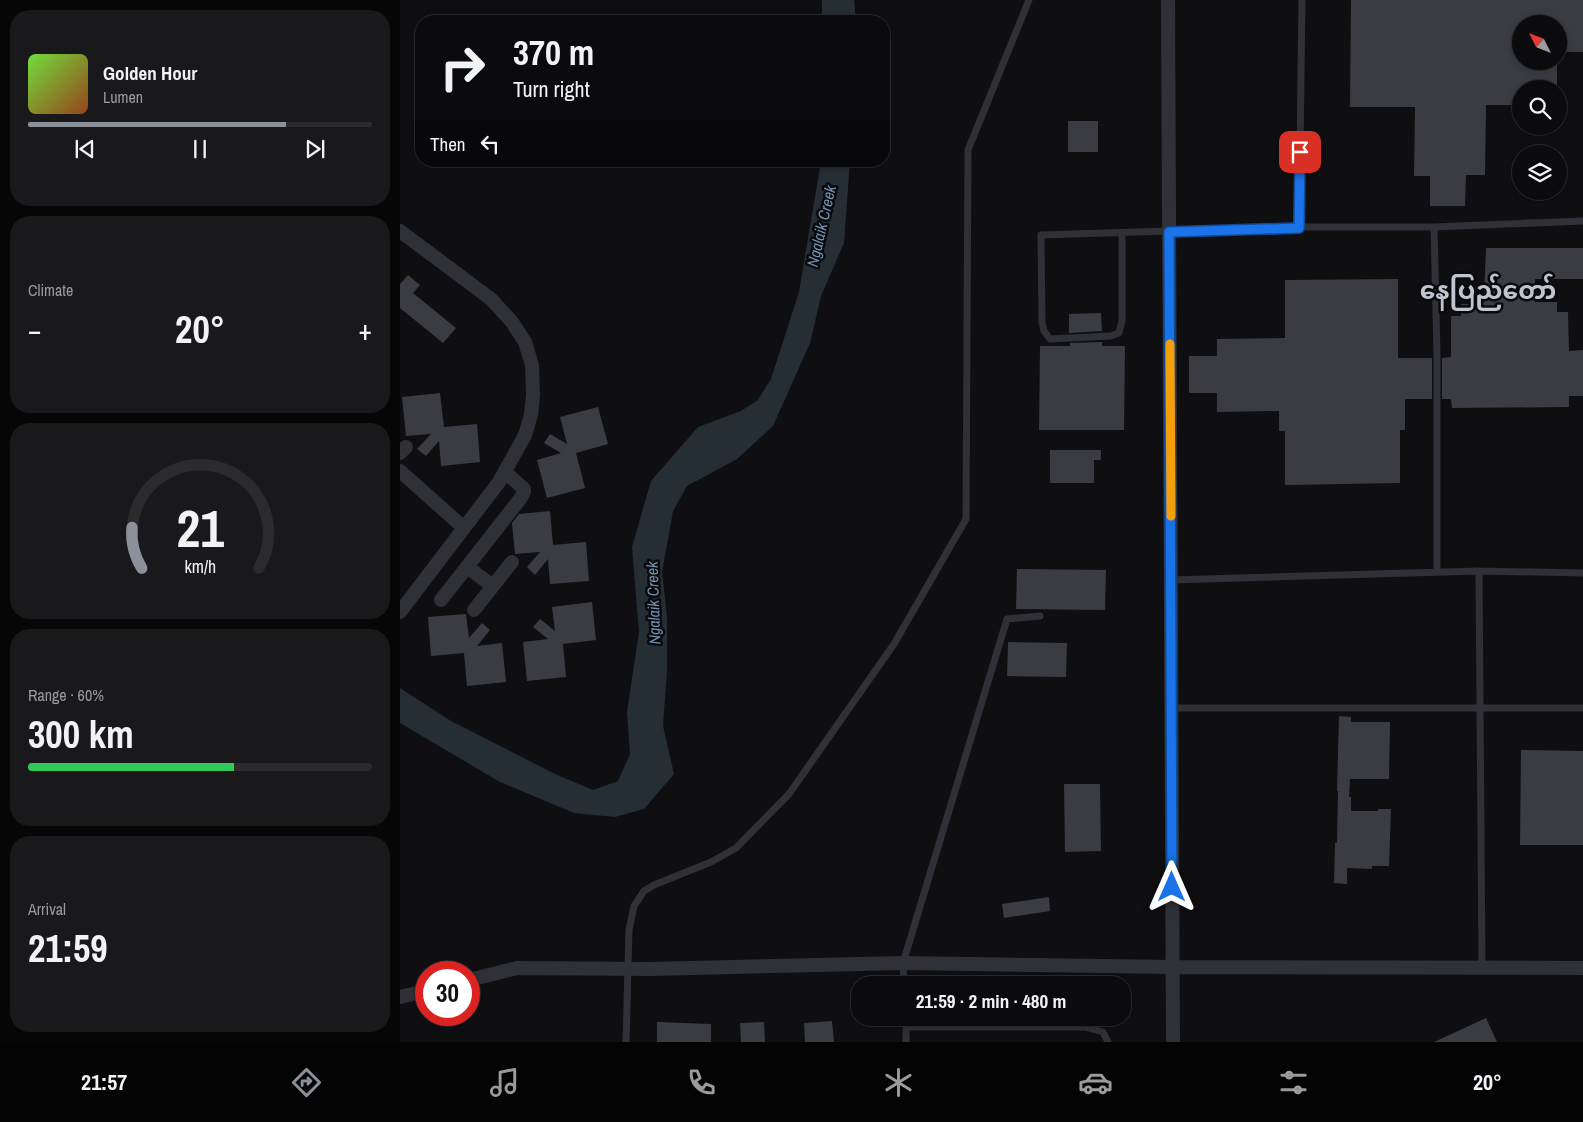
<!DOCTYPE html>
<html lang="en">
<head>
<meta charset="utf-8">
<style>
  body { margin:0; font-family:"Archivo Narrow","Noto Sans Myanmar",sans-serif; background:#19191b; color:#f1f3f6; height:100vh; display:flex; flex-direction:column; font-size:19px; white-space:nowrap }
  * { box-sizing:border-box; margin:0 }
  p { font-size:16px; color:#9a9b9d }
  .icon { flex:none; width:28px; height:28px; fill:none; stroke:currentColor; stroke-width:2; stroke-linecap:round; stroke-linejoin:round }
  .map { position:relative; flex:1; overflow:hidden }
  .drawer { display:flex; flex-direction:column; gap:10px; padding:10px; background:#060607; width:400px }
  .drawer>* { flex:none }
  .top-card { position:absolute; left:15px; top:15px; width:475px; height:152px; border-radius:20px; box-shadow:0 2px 8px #0003,0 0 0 1px #2b2b2e; background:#0b0b0d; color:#f1f3f6; overflow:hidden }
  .needle { width:32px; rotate:312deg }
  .fabs { position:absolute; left:1112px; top:15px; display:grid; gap:10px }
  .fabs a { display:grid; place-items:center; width:55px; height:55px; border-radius:50%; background:#0b0b0d; box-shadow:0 2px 8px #0003,0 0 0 1px #2b2b2e; font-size:25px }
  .speed { position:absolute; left:15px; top:961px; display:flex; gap:10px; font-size:25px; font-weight:700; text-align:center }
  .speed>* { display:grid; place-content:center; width:65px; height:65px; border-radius:50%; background:#0b0b0d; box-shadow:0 2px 8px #0003,0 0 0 1px #2b2b2e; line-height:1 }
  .speed .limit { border:8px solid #d22; background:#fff; color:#111 }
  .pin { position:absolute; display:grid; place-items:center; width:42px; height:42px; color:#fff; margin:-21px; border-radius:10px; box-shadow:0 2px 8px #0006 }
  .me { position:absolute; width:55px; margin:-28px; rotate:0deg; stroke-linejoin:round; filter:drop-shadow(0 0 4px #0008) }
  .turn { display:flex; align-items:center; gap:18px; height:105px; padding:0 15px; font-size:22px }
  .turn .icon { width:65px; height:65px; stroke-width:2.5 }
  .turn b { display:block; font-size:35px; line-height:42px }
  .then { display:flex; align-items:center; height:48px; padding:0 15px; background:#0003; gap:10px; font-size:19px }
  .big { font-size:38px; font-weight:800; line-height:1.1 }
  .drawer .tile { flex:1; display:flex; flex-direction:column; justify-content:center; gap:8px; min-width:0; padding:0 18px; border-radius:20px; background:#19191b }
  .drawer .dial { align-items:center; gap:0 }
  .dial svg { height:130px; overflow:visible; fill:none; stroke:#2b2b2e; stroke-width:7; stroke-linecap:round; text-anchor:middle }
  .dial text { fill:#f1f3f6; stroke:none }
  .song { display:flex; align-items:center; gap:15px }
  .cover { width:60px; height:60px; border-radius:8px; background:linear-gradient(135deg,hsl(100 70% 55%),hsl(20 70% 35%)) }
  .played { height:5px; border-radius:2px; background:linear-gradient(90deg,#8c9099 75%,#2b2b2e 75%) }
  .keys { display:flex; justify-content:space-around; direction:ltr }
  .heat { display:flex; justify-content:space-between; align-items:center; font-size:28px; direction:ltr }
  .charge { height:8px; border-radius:4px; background:linear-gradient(90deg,#34c759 60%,#2b2b2e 0) }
  .trip { position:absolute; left:451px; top:976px; width:280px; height:50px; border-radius:20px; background:#0b0b0d; box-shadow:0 2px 8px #0003,0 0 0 1px #2b2b2e; font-weight:800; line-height:50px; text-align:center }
  .dock { display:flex; height:80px; justify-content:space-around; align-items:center; background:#040405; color:#9a9b9d }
  .dock .icon { width:35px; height:35px }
  .dock .active { color:#8c9099 }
  .dock b { font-size:22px; color:#f1f3f6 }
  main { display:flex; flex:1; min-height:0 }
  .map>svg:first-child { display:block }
  .water { fill:#252e35 }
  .building { fill:#3b3c41 }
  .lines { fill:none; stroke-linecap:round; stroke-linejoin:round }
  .lane { stroke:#303136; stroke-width:7 }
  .street { stroke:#303136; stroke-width:14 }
  .route-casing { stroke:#114b97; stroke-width:12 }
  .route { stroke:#1a73e8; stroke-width:9 }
  .slow { stroke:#f59e0b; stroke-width:9 }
  .labels { text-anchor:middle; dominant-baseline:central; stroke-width:5; stroke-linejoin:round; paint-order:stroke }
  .water-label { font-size:16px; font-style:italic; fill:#7192b3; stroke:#0a0a0c }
  .town-label { font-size:25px; font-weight:bold; fill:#c0c4cf; stroke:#0a0a0c }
</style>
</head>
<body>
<main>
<section class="drawer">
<div class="tile">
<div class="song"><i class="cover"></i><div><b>Golden Hour</b><p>Lumen</p></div></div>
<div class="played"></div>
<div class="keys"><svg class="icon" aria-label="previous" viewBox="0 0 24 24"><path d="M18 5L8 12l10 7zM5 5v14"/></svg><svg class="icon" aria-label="pause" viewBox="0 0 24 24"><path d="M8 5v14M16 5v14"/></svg><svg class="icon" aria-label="next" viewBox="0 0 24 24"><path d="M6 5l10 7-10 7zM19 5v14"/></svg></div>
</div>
<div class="tile"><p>Climate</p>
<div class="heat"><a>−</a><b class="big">20°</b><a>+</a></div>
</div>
<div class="tile dial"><svg viewBox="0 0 100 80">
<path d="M14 69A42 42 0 1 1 86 69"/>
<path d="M14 69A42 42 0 0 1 8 44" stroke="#8c9099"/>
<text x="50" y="56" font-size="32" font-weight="700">21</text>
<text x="50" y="72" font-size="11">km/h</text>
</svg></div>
<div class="tile"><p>Range · 60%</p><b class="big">300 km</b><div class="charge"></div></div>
<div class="tile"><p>Arrival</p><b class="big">21:59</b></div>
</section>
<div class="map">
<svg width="1183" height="1042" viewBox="0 0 1183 1042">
  <rect width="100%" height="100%" fill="#0f0f11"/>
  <path class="water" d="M422,0H454L456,21H422Z
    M421,161H450L444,243L421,296L410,343L373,426L337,459L287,486L273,511L262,572L267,616V670L263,726L274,774L244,809L215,817L174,813L100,782L0,723V688L51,721L157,775L193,790L218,781L230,754L227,712L239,632L232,547L251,481L298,427L341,411L358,400L371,379L399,292Z"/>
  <path class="building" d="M951,0H1183V52H1159V24H1121V61H1157V89H1121V105H1086L1085,175H1066L1065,206H1030V176H1014L1015,107H950Z
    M668,121H698V152H668Z
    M1086,248H1183V279H1135V302H1157V312H1168L1169,351L1183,350V396H1169V407L1052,408L1051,399H1042V358L1051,357V316H1061V304H1082L1081,296H1084Z
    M8,275L20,285L13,293L56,328L43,343L0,308V284Z
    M998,279V358H1032V399H1005V430H1000V483L885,485V431H879V411L817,412V393H789V356H817V339L885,338V280Z
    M701,313L702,331L669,333V314Z
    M702,342V346H725L724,430H639L640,346H670V343Z
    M40,393L44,427L77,424L80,462L41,466L39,441L26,456L17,449L31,434L6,436L2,397Z
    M198,407L208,444L176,453L185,488L147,498L137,460L161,453L144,443L150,434L167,444L160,417Z
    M650,450H701V460H694V483H650Z
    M150,511L153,545L186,542L189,581L150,584L148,559L135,575L127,567L140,552L115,554L112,523L119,514Z
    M617,569L706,570L705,610L616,609Z
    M192,602L196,640L163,644L166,677L127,681L123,642L148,639L133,627L140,619L155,631L152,607Z
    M66,614L69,638L82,623L90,630L77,646L102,643L106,682L67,686L64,653L31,656L28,617Z
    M608,642L667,643L666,677L607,676Z
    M939,716L951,717V722H990L989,779H950L949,797H951V811H978V809H991L989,866H972V869L947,868V884L934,883L935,843H937L938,791H937Z
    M1121,750L1183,751V845H1120Z
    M664,784H700L701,851L665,852Z
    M649,897L650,911L604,918L602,904Z
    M1086,1018L1097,1042H1034Z
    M432,1021L434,1042H405L404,1023Z
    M257,1022L311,1024V1042H257Z
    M364,1022L365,1042H341L340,1023Z"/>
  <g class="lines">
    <path class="lane" d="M899,227L902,0
      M1034,227L1037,355V571
      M722,233V321L719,333L711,336L650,339L644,331L642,323L641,235L899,227H1034L1183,221
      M1079,571L1183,573
      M771,580L1079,571L1082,968
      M772,708H1183
      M504,985L503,963L607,619L640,616
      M506,1018V1042
      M507,1027H685L703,1032L708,1042
      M226,1042L229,930L234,906L244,891L254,885L311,862L336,848L389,794L494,644L566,519L568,150L629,0"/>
    <path class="street" d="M768,0L773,1042
      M0,231L91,299L112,322L125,342L132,365L133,395L131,415L125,435L99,482L0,612
      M0,453L6,447
      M0,471L64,528
      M67,567L93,586L74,610
      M93,586L112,562
      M41,600L120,499L124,492V489L105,472
      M69,980L117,968L249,969L503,963L773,967L1183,968
      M0,997L26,991"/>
  </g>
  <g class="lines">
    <defs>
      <path id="route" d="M772,887L769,232L899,228L900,152"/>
    </defs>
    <use href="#route" class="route-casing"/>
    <use href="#route" class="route"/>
    <path class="slow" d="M770,344L771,516"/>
  </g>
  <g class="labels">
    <g class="water-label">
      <text transform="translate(421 226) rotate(-77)">Ngalaik Creek</text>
      <text transform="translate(253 603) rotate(-92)">Ngalaik Creek</text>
    </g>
    <g class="town-label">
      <text x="1088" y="290">နေပြည်တော်</text>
    </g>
  </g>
</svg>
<div class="fabs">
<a><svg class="needle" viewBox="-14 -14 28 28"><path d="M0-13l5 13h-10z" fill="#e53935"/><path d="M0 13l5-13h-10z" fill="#9a9b9d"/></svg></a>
<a><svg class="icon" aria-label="search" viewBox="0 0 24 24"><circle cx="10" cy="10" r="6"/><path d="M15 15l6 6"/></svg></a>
<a><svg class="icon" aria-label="layers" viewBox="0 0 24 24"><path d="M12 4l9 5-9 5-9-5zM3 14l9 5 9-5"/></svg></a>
</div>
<div class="speed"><div class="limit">30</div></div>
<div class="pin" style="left:900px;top:152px;background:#d93025"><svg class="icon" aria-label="arrive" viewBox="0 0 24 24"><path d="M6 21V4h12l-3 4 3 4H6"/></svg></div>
<svg class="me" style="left:772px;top:887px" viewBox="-20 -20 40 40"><path d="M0-17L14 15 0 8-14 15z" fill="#1a73e8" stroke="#fff" stroke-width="4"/></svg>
<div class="trip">21:59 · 2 min · 480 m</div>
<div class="top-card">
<div class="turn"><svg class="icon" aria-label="right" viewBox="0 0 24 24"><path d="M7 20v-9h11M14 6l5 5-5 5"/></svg><div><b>370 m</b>Turn right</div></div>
<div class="then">Then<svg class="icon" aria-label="left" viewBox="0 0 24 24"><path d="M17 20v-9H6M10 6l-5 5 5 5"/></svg></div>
</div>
</div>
</main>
<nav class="dock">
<b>21:57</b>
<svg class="icon active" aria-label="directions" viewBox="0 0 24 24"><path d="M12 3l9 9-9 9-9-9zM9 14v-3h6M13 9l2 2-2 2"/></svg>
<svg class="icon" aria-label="music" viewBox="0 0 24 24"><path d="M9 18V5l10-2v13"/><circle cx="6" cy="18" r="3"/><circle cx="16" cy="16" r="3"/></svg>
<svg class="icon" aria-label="phone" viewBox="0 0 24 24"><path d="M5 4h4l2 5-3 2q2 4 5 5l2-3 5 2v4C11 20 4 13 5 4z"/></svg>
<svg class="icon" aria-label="climate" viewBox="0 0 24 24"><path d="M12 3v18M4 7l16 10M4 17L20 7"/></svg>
<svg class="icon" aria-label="car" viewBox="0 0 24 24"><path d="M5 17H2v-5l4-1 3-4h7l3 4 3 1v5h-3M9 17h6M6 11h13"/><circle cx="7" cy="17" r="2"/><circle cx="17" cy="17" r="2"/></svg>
<svg class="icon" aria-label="filters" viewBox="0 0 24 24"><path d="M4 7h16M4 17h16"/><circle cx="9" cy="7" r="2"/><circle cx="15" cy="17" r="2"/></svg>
<b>20°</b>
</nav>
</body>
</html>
